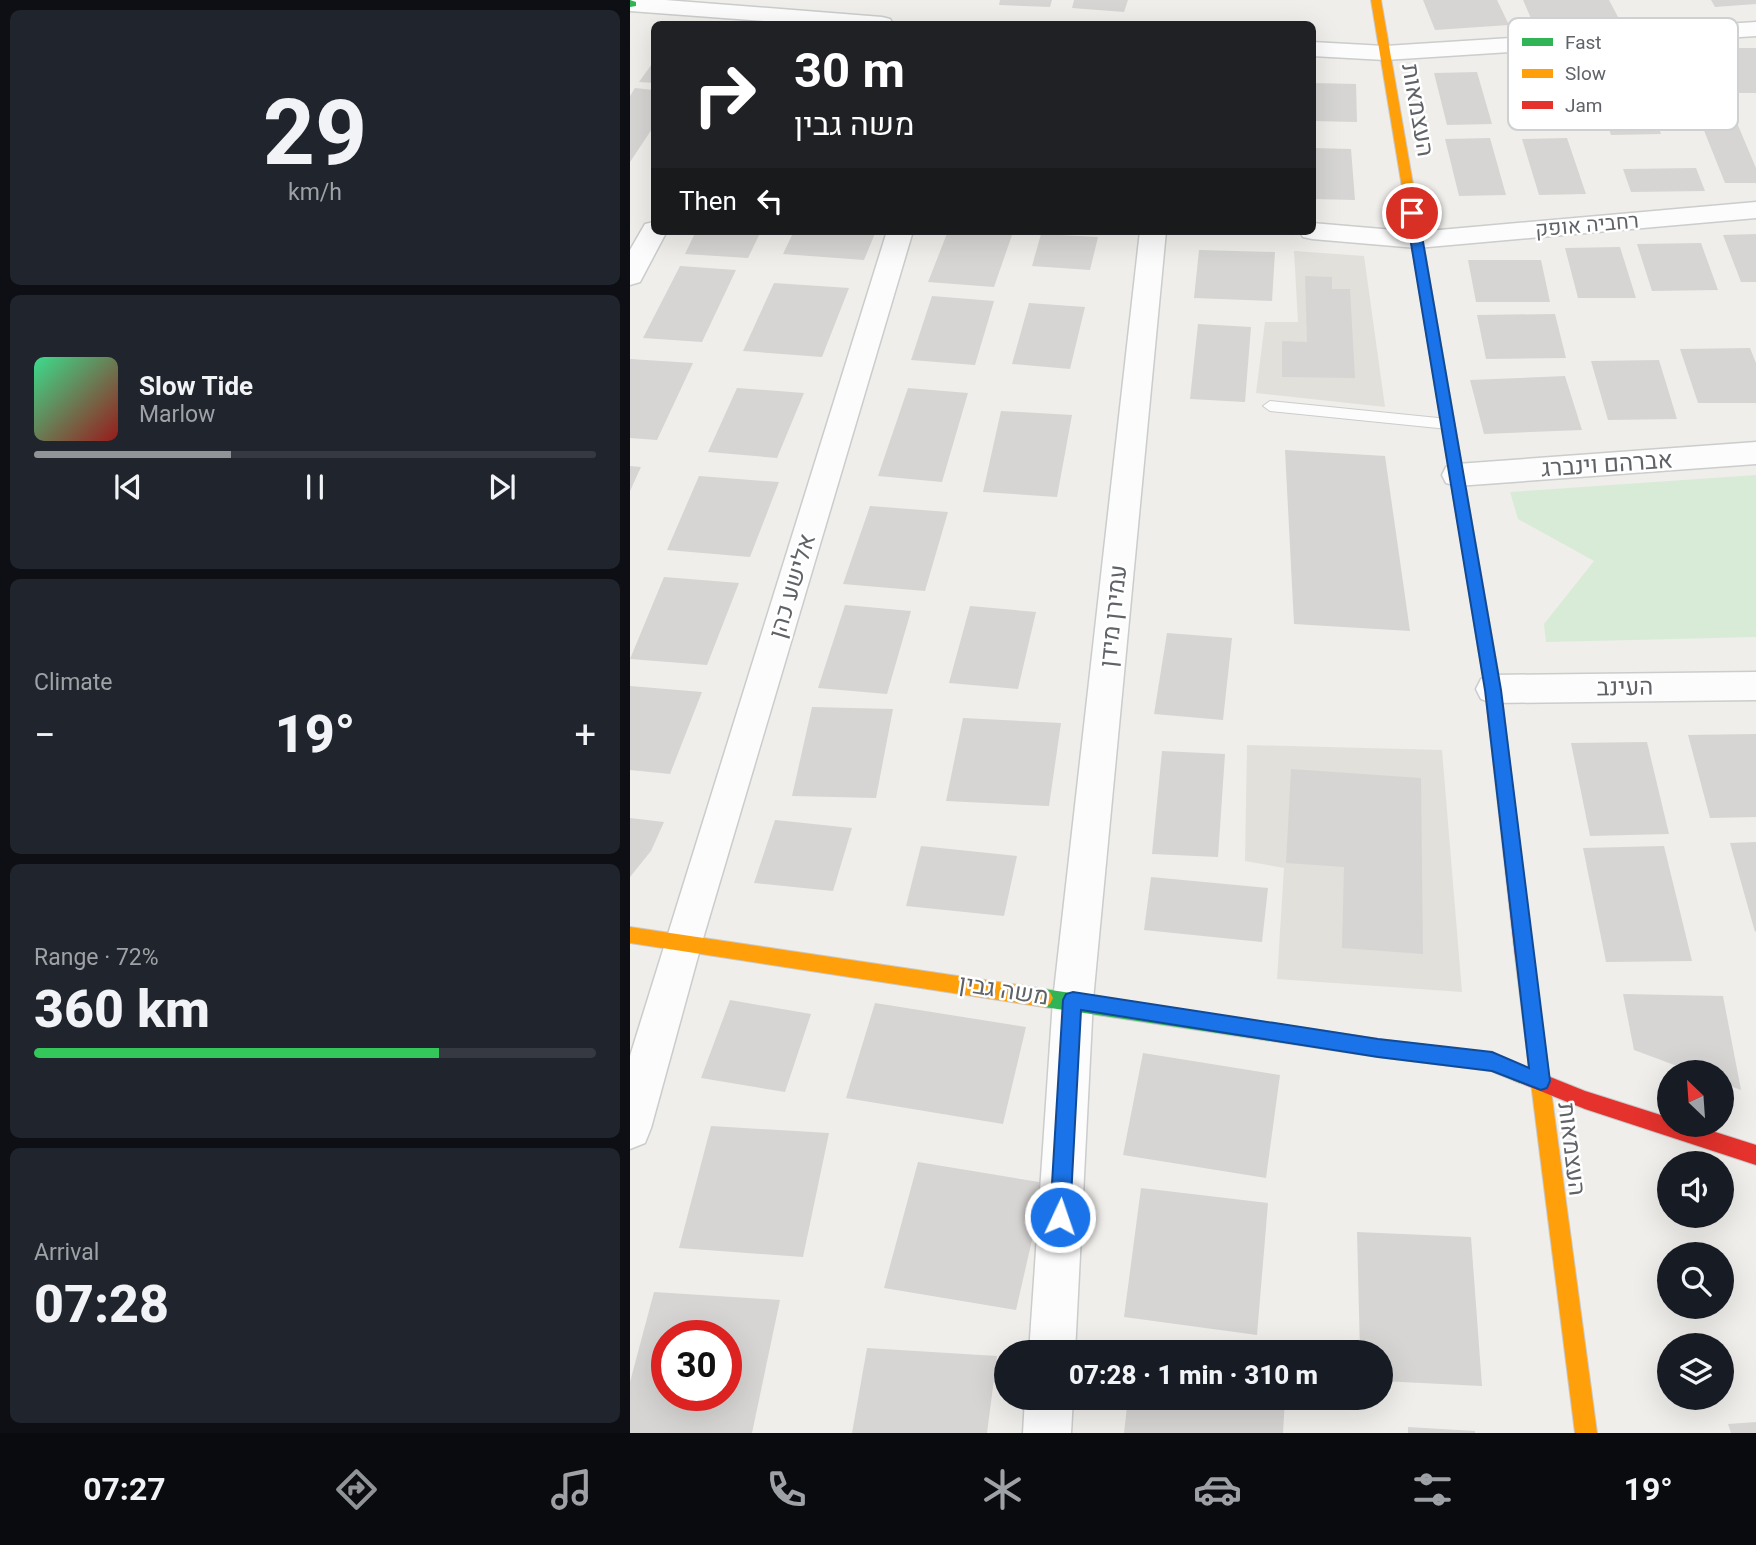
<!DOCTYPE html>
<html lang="en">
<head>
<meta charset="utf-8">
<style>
  body { margin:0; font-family:Roboto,Heebo,sans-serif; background:#20242c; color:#f1f3f6; height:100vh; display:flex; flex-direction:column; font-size:26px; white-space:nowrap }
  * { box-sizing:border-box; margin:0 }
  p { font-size:23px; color:#9ea1a6 }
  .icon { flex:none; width:38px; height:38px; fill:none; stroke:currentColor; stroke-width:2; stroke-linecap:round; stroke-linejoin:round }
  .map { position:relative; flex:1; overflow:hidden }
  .sheet { display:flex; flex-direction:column; gap:10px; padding:10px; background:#0d0f14; width:630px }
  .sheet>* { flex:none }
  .hud { position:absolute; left:21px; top:21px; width:665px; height:214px; border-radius:10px; box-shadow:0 7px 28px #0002; background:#202124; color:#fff; overflow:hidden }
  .needle { width:46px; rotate:335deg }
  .controls { position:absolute; left:1027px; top:1060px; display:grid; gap:14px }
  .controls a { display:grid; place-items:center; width:77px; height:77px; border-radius:50%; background:#171b24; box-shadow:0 7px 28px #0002; font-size:35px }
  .speed { position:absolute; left:21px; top:1320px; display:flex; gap:14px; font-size:35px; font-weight:700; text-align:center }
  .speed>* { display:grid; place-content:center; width:91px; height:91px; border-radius:50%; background:#171b24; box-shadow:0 7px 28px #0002; line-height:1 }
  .speed .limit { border:10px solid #d22; background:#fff; color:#111 }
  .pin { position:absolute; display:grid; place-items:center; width:60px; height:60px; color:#fff; margin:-30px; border:4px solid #fff; border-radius:50%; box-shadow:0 2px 7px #0007 }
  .me { position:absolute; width:77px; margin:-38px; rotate:3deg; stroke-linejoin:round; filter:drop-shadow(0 0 5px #0008) }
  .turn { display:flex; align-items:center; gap:24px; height:147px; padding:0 28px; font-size:32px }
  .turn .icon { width:91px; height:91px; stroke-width:2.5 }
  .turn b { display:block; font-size:49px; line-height:60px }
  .then { display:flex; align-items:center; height:66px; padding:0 28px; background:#0003; gap:14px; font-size:26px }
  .big { font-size:52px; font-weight:800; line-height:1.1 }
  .sheet .card { flex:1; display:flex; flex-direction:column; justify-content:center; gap:10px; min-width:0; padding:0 24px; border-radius:10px; background:#20242c }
  .sheet .dial { align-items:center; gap:0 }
  .dial b { font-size:91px; line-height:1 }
  .song { display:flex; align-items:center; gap:21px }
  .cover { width:84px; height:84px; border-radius:10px; background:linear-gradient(135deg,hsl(150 70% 55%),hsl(0 70% 35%)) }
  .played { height:7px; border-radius:4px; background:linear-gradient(90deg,#919496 35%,#363941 35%) }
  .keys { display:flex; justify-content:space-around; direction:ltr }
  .heat { display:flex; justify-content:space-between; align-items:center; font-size:38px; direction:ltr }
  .charge { height:10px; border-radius:5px; background:linear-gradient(90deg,#34c759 72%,#363941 0) }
  .trip { position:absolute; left:364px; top:1340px; width:399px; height:70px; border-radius:35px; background:#171b24; box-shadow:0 7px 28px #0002; font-weight:800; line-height:70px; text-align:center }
  .tab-bar { display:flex; height:112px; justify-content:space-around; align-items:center; background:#090b0e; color:#9ea1a6 }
  .tab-bar .icon { width:49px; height:49px }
  .tab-bar .selected { color:#919496 }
  .tab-bar b { font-size:32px; color:#f1f3f6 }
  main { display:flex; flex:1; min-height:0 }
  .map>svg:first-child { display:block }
  .education { fill:#e2e0da }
  .green { fill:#d8ebd6 }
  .building { fill:#d6d5d3; fill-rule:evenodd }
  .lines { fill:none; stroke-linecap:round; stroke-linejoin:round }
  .lane-casing { stroke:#cbcccc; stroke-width:2 }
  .street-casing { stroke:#cbcccc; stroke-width:3 }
  .fast-casing { stroke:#cacacb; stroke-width:2 }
  .slow-casing { stroke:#cacacb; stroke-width:2 }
  .jam-casing { stroke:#cacacb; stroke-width:2 }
  .lane { fill:#fdfcfc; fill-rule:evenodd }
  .street { fill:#fdfcfc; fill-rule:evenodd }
  .fast { fill:#30b455; fill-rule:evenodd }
  .slow { fill:#ff9f0a; fill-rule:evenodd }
  .jam { fill:#e5322d; fill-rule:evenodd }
  .route { fill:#1a73e8; stroke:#114b97; stroke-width:2 }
  .labels { text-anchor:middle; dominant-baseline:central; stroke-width:5; stroke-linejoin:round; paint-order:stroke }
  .far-street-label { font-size:21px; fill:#5f6368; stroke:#fff }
  .street-label { font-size:24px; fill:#5f6368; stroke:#fff }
  .key { fill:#fff; stroke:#cfd0d2; stroke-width:2 }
  .key-label { font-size:19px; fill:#5f6368 }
</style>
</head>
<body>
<main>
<section class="sheet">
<div class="card dial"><b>29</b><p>km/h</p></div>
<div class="card">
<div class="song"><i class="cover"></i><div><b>Slow Tide</b><p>Marlow</p></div></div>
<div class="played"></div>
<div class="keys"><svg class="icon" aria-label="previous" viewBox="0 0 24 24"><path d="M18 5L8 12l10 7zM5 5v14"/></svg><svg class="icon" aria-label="pause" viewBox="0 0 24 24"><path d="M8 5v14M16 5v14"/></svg><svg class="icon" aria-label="next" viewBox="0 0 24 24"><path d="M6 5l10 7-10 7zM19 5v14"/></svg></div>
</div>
<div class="card"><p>Climate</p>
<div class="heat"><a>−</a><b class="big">19°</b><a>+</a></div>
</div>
<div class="card"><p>Range · 72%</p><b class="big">360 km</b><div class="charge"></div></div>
<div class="card"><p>Arrival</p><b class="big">07:28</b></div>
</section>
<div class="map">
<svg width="1126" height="1433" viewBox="0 0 1126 1433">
  <rect width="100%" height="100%" fill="#efeeea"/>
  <path class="education" d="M664,251L734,256L755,407L626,393L635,322H668Z
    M617,745L812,750L832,992L647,979L654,868L615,861Z"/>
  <path class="green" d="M1126,475V637L916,642L914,624L964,561L888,519L880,492Z"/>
  <path class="building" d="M370,0H422L420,7L369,5Z
    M444,0H498L494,12L442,8Z
    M793,0H867L879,25L805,30Z
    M893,0H979L988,17L903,23Z
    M1081,0H1126V4L1085,7Z
    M1089,48H1126V93H1109Z
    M24,61V83L9,82Z
    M847,72L862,124L817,125L804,73Z
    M682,83L726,84L727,122L682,121Z
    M5,88L24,90V126L0,162V96Z
    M1019,102L1031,134L981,135L970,103Z
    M1071,123H1107L1126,168V183H1095Z
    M860,138L876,195L829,196L815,139Z
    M937,138L956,194L909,195L892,139Z
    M682,148L721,149L725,200L682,199Z
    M1066,168L1075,191L1001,192L993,169Z
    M66,231H131L118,258L55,254Z
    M164,231H246L234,260L153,254Z
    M318,231L382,235L364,287L298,282Z
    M411,234L468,237L460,270L402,266Z
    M1126,234V282H1111L1093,235Z
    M1071,243L1088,290L1022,291L1007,244Z
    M990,247L1006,298H948L935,248Z
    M569,250L645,252L642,301L564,298Z
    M838,260H911L920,302H846Z
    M50,266L106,270L72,342L13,338Z
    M675,276L702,277V289H720L725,378L652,377V341L677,342Z
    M144,283L219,288L192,357L113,351Z
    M302,296L364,301L345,365L281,360Z
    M399,303L455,307L440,369L382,364Z
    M925,314L936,358L856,359L847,315Z
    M568,324L621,327L615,402L560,399Z
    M1120,348L1126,363V403H1068L1050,349Z
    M0,359L63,363L27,440L0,438Z
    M1029,360L1047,419L978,420L961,361Z
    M935,376L952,430L854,434L840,380Z
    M107,388L174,393L147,458L78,452Z
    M278,388L338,393L312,482L248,476Z
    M371,411L442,415L427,497L353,492Z
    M655,450L755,456L780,631L664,624Z
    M0,466L11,467L0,491Z
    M69,476L149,482L120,557L37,550Z
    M240,506L318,512L295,591L213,584Z
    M34,577L109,583L77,665L0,659Z
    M215,605L281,611L257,694L188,688Z
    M340,606L406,612L388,689L319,683Z
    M537,633L602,638L593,720L524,714Z
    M0,686L72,692L40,774L0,770Z
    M182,707L263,709L246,798L162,796Z
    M333,718L431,723L419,806L316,801Z
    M1126,734V817L1080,818L1058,735Z
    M1017,742L1039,834L960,836L941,743Z
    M532,751L595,754L588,857L522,854Z
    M661,769L791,778L793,954L712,948L714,867L656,863Z
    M0,818L34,822L21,851L0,877Z
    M145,820L222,828L203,891L124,883Z
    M1126,842V931L1125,932L1100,843Z
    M291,846L387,856L374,916L276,906Z
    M1034,846L1062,961L976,962L953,848Z
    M521,877L638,888L632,942L514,930Z
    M993,994L1093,996L1111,1090L1092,1083V1073H1066L1004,1050Z
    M100,1000L181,1014L155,1092L71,1078Z
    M245,1003L396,1027L373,1124L216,1098Z
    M513,1053L650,1075L636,1178L493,1155Z
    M81,1126L199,1133L173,1257L49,1248Z
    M288,1162L415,1183L386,1310L254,1288Z
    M511,1188L638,1203L627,1335L494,1317Z
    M727,1232L841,1237L852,1386L751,1381V1353H730Z
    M24,1292L150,1300L122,1433H0V1382ZM37,1335H96V1395H37Z
    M237,1348L367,1356L357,1433H222Z
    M498,1398H655L653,1433H494Z
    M1126,1422V1433H1101L1098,1424Z
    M778,1427L845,1431V1433H778Z"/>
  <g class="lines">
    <defs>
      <path id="lane" d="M640,401L818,419L825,424L818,429L640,411L633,406Z"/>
      <path id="street" d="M0,0H35L252,17L260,19L263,24H173L0,11Z
        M1126,22V36L755,60L682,56V42L755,46Z
        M1126,202V218L787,248L682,239L673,237L669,231H682V223L787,232Z
        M24,222V231H37L10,282L0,285V250L15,224Z
        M257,231H283L72,942L21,1128L15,1143L0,1149V1056Z
        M510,231H536L463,1000L445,1353H399L423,1000Z
        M1126,442V464L827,486L816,483L812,475L816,467L827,464Z
        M1126,672V700L863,703L851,699L846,689L851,679L863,675Z
        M395,1398H443L441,1433H393Z"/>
      <path id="fast" d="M0,0L6,2V6L0,7Z
        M414,989L748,1039L862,1053L897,1068L899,1074L897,1080L890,1083L861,1071L748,1057L414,1007L408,1004L405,998L408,992Z"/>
      <path id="slow" d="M741,0H751L834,477L827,482L820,477Z
        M0,927L414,989L420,992L423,998L420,1004L414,1007L0,943Z
        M894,948L900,950L903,956L967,1433H945L885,956L888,950Z"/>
      <path id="jam" d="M827,472L834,477L871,689L903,956L900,962L894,964L888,962L885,956L855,689L820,477Z
        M890,1065L955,1091L1040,1118V1125H1063L1126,1145V1165L955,1109L883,1080L881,1074L883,1068Z"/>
    </defs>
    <use href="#lane" class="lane-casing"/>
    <use href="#street" class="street-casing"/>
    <use href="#fast" class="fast-casing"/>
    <use href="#slow" class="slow-casing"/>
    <use href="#jam" class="jam-casing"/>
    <use href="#lane" class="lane"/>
    <use href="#street" class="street"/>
    <use href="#fast" class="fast"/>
    <use href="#slow" class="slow"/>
    <use href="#jam" class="jam"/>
  </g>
  <path class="route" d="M782,209L788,213L871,690L920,1081L917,1088L911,1090L862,1071L748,1057L451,1010L440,1217L437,1224L430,1227L423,1224L420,1217L433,1000L436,994L443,992L748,1039L862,1052L899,1068L855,690L776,213Z"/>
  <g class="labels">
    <g class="far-street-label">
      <text transform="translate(957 225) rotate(-5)">רחביה אופק</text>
    </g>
    <g class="street-label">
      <text transform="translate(788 110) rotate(80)">העצמאות</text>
      <text transform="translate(977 464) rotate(-4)">אברהם וינברג</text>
      <text transform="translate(162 586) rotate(-73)">אלישע כהן</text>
      <text transform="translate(483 616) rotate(-84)">עמירן מידן</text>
      <text transform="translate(995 687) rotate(-1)">העינב</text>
      <text transform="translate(374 990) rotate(9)">משה גבין</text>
      <text transform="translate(942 1149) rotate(83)">העצמאות</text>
    </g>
  </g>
  <rect x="878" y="18" width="230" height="112" rx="10" class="key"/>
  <rect x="892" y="38" width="31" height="8" fill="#30b455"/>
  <rect x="892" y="69" width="31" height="9" fill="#ff9f0a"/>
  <rect x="892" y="101" width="31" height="8" fill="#e5322d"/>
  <g class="key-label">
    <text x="935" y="49">Fast</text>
    <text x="935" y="80">Slow</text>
    <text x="935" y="112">Jam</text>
  </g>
</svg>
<div class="controls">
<a><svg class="needle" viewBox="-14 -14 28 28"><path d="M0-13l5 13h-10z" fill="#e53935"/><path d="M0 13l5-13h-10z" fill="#9ea1a6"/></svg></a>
<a><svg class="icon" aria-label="sound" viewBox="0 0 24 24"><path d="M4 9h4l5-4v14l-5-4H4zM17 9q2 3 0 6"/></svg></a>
<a><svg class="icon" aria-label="search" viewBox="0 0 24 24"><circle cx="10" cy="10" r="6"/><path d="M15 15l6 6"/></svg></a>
<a><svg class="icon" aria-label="layers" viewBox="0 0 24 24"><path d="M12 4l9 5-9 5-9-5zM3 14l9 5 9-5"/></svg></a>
</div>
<div class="speed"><div class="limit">30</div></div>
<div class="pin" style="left:782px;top:213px;background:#d93025"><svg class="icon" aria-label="arrive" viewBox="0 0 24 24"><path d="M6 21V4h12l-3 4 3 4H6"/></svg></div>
<svg class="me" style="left:430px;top:1217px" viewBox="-20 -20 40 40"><circle r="17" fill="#1a73e8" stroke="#fff" stroke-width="3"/><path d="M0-11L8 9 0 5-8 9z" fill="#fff"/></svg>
<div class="trip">07:28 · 1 min · 310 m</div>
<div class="hud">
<div class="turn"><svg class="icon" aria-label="right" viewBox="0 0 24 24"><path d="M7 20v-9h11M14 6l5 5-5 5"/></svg><div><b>30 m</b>משה גבין</div></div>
<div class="then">Then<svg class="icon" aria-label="left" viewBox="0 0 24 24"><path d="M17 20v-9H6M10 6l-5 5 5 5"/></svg></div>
</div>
</div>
</main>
<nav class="tab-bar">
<b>07:27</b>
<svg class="icon selected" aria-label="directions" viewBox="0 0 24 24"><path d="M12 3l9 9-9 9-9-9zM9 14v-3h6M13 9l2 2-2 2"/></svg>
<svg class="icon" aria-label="music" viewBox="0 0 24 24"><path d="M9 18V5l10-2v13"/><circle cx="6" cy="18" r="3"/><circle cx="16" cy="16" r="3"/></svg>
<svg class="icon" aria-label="phone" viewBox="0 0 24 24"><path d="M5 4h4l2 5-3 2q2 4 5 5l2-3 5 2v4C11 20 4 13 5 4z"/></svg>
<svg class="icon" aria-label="climate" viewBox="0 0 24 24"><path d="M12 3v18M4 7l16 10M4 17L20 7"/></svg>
<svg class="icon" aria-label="car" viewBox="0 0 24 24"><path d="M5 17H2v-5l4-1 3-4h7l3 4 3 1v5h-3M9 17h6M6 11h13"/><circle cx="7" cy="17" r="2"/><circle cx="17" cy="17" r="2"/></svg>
<svg class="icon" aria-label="filters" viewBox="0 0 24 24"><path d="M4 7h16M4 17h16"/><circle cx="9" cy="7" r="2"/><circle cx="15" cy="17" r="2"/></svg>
<b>19°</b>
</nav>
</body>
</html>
